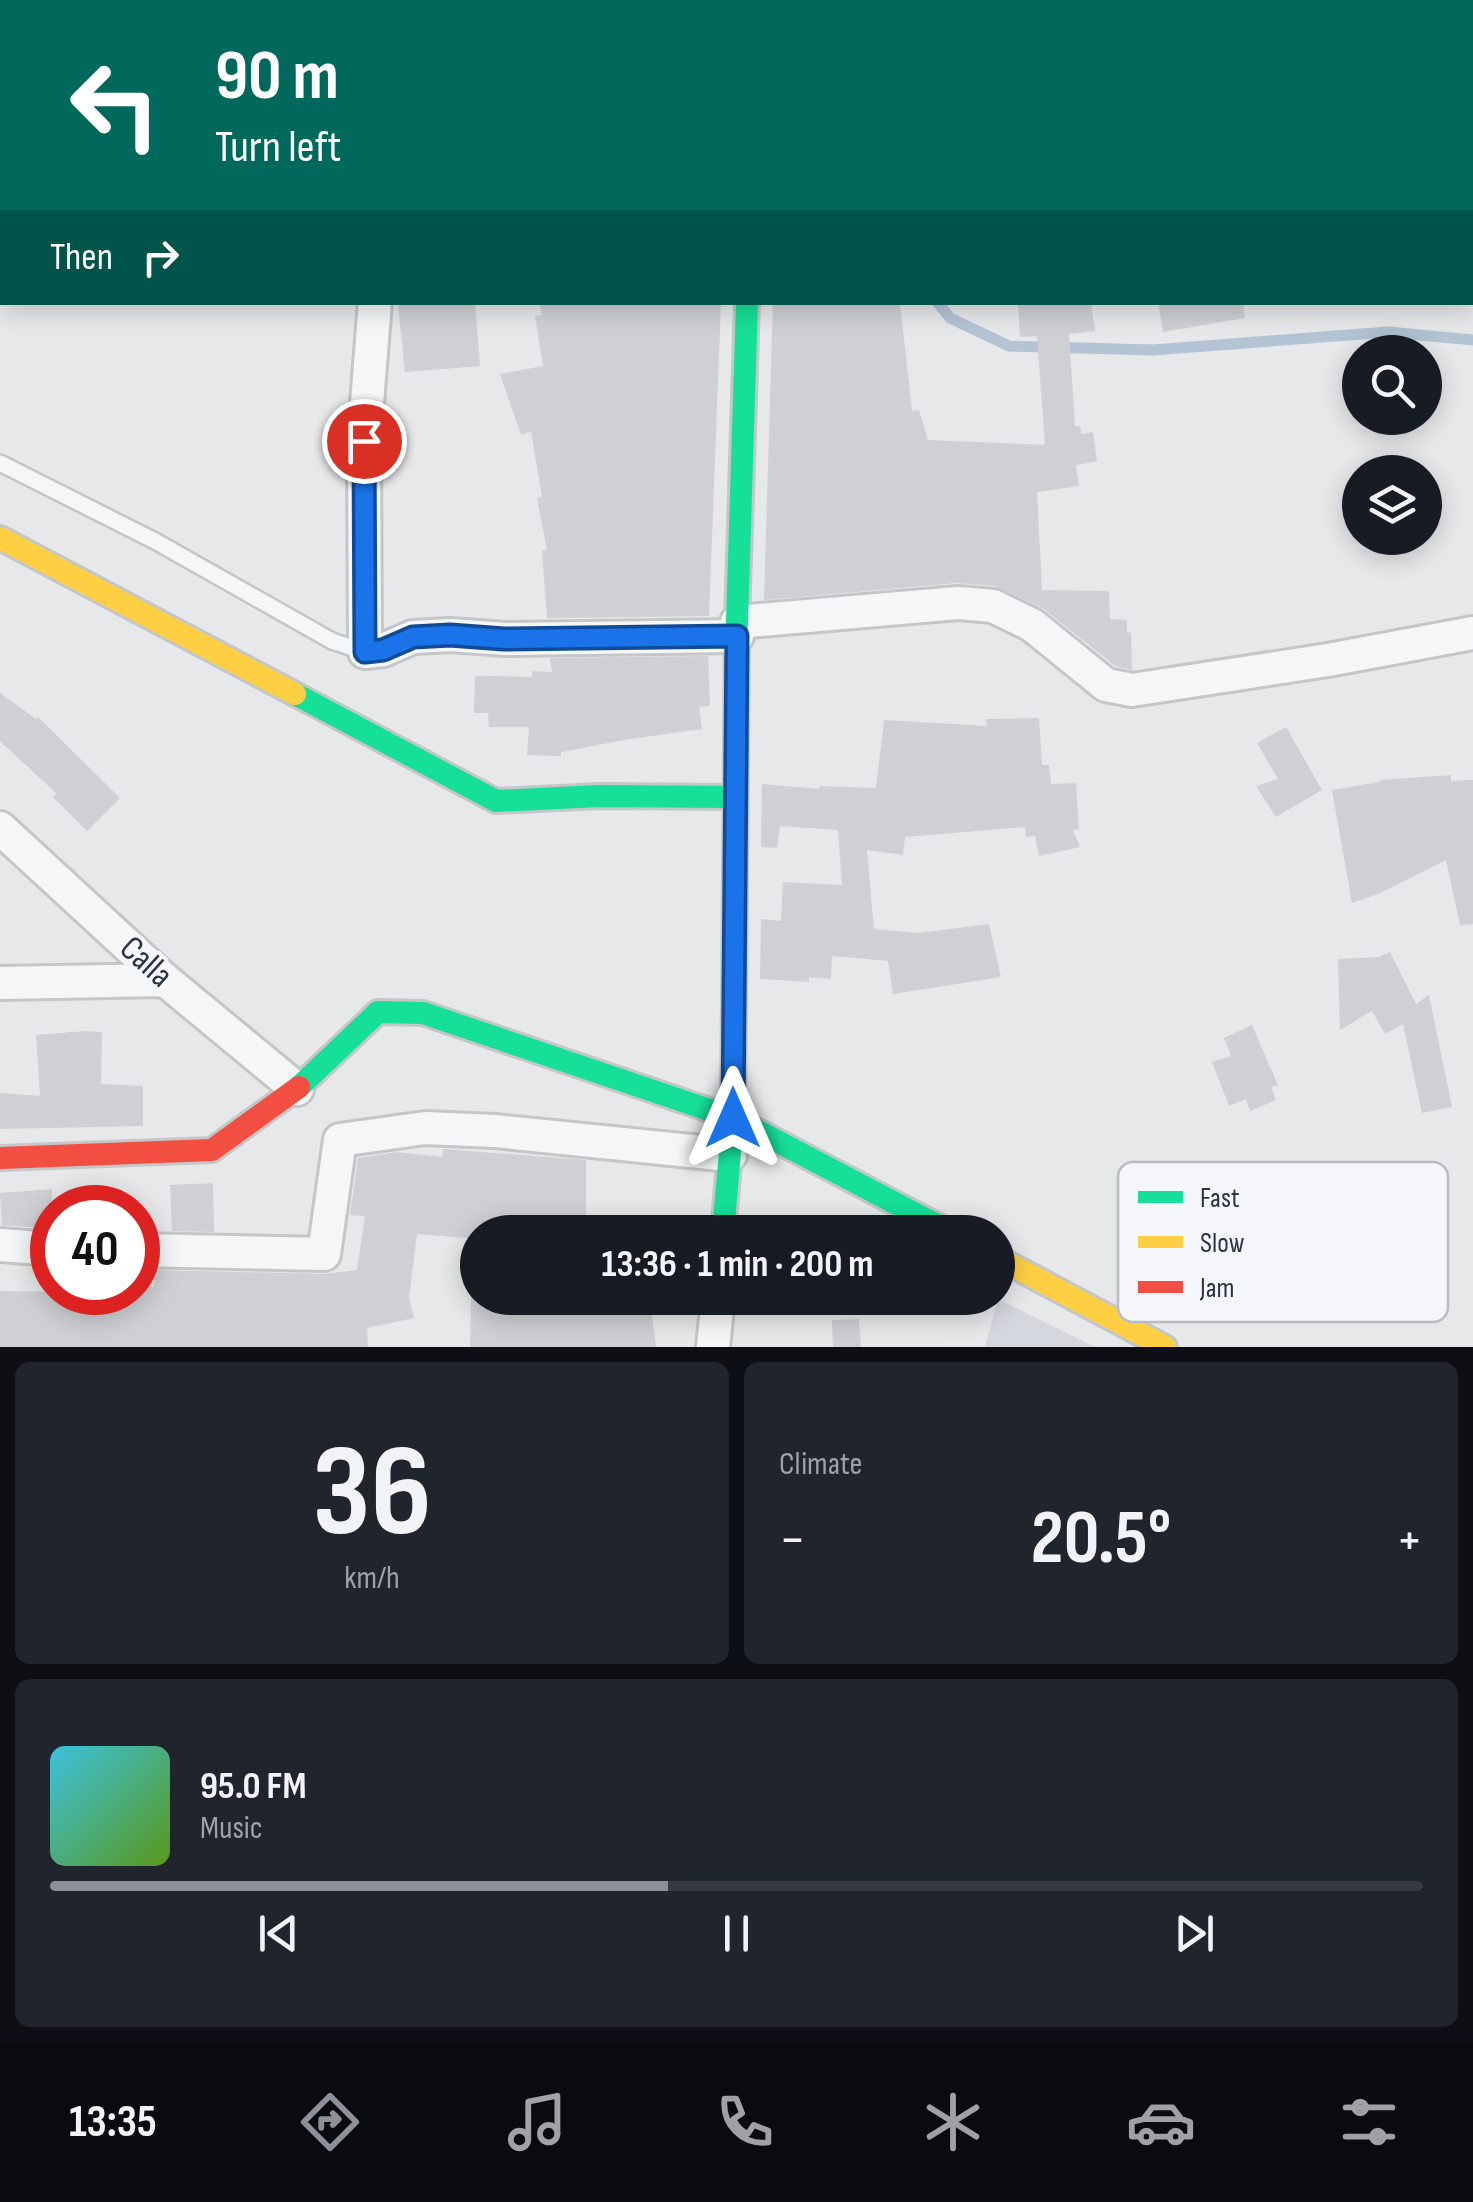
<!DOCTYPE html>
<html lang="en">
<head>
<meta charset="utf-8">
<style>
  body { margin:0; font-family:"Sofia Sans Condensed",sans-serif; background:#20242c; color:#f1f3f6; height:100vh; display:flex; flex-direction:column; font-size:38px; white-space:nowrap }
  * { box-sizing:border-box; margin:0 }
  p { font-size:32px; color:#9ea1a6 }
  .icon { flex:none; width:55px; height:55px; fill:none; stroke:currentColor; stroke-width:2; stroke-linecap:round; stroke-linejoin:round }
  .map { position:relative; height:1347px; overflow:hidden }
  .panel { display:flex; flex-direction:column; gap:15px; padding:15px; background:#0d0f14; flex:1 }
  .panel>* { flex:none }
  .hud { position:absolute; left:0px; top:0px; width:1475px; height:305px; box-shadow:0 5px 25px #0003; background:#00695c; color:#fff; overflow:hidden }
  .fabs { position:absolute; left:1342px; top:335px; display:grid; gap:20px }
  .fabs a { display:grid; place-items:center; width:100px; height:100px; border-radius:50%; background:#171b24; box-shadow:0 5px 25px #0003; font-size:50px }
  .speed { position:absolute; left:30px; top:1185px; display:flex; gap:20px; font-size:50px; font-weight:700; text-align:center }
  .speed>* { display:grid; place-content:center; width:130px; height:130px; border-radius:50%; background:#171b24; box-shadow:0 5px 25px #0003; line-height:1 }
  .speed .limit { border:15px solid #d22; background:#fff; color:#111 }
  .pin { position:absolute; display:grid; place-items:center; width:85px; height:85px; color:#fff; margin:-42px; border:5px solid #fff; border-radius:50%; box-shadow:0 2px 10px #0007 }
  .me { position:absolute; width:110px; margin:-55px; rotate:0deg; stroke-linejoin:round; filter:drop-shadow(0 0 8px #0008) }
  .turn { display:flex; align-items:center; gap:35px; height:210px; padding:0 50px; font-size:45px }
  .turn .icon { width:130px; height:130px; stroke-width:2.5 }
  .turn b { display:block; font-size:70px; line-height:85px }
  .then { display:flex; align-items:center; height:95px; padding:0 50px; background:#0003; gap:20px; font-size:38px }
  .big { font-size:75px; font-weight:700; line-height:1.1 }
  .panel .card { flex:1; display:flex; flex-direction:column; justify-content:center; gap:15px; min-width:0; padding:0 35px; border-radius:15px; background:#20242c }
  .panel .dial { align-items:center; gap:0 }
  .dial b { font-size:130px; line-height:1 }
  .song { display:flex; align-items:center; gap:30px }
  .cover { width:120px; height:120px; border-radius:15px; background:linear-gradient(135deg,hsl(190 70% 55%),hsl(90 70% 35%)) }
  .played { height:10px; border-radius:5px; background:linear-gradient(90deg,#8c9099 45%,#363941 45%) }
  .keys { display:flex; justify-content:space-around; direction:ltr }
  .heat { display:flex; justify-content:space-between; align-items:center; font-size:55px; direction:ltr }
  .panel .tiles { flex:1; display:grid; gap:15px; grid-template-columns:1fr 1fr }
  .card:last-child { grid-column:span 2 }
  .trip { position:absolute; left:460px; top:1215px; width:555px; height:100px; border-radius:50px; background:#171b24; box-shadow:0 5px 25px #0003; font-weight:700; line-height:100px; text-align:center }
  .menu { display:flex; height:160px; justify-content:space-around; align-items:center; background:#090b0e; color:#9ea1a6 }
  .menu .icon { width:70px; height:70px }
  .menu .current { color:#8c9099 }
  .menu b { font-size:45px; color:#f1f3f6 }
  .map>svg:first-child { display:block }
  .built { fill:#d4d7dd }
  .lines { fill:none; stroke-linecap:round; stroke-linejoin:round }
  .stream { stroke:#b4c4d5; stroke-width:11 }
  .building { fill:#ced0d3 }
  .lane-casing { stroke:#c4c6c8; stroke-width:20 }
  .street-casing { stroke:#c4c6c8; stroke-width:38 }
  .fast-casing { stroke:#c4c6c8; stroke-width:28 }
  .slow-casing { stroke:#c4c6c8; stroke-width:28 }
  .jam-casing { stroke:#c4c6c8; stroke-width:28 }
  .lane { stroke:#f5f6f7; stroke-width:15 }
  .street { stroke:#f5f6f7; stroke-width:32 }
  .fast { stroke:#16e098; stroke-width:22 }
  .slow { stroke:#ffcf43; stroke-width:22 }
  .jam { stroke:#f24e42; stroke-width:22 }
  .route-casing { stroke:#114b97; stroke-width:25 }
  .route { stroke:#1a73e8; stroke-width:18 }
  .labels { text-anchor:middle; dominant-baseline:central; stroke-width:8; stroke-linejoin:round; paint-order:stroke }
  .street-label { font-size:35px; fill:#2b3445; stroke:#f4f6f9 }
  .key { fill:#f4f6f9; stroke:#b8bcc3; stroke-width:2.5 }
  .key-label { font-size:28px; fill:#2b3445 }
</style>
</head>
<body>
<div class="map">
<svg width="1473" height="1347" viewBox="0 0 1473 1347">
  <rect width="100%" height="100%" fill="#e6e8ea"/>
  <path class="built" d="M998,1299L1095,1347H985Z"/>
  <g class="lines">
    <path class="stream" d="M937,302L950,318L1009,346L1153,350L1388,332L1473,340"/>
  </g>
  <path class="building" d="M415,302H475L480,366L405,372L398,305Z
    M539,302H721L709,616L547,618L542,551L547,550L537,498L542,497L531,431L521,435L500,374L543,366L535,316L542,315Z
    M773,302H900L912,411L919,410L928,440L1045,445L1037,336L1020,337L1018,302H1091L1095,331L1069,334L1075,426H1080L1081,434L1093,432L1097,461L1076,465L1079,486L1037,492L1042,590L1109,591L1110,619L1127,620V633L1131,632L1132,670L1115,666L1044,609L995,586L957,583L764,600Z
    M1158,302H1243L1245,318L1163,332Z
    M708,656L710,706L699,707L702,729L630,739L561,752V756L527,755L529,727H489L488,713H474L475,676L532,677V671L552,672L550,658Z
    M0,693L36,719L38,717L120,798L87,831L53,797L57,794L0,741Z
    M1039,718L1042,765H1049L1051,784L1076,783L1079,829L1073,830L1080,847L1039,856L1035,836L1026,837L1025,827L905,837L903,855L867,850L874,929L919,933L989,924L1001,977L893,994L888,961L832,956L831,979L809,977V982L760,979L761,919L781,921L783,882L842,885L838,830L780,826L777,848L761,847L762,784L819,789L820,786L876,788L884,720L987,726L986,719Z
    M1286,727L1322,790L1276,817L1256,786L1278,779L1257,743Z
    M1451,775V781L1473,780V924L1460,925L1446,860L1378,894L1352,903L1332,790L1380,782V780Z
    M1390,952L1416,1004L1429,995L1452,1107L1422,1113L1403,1024L1385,1034L1372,1011L1340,1030L1338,959L1379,957Z
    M1252,1025L1278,1085L1271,1087L1276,1100L1250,1111L1246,1099L1229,1106L1212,1062L1231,1056L1224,1038Z
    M86,1031L102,1032L101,1084L143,1086V1126L0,1129V1093L40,1096L36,1035Z
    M443,1149L586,1160V1232H478V1239L417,1234L409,1298L414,1318L367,1328L368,1347H0V1291L138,1292V1287H154V1270L324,1274L357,1270L365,1216L350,1215L358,1158L397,1152L442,1157Z
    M213,1183L214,1232L172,1231L170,1185Z
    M52,1189V1229L2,1225L0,1193Z
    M471,1298L650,1299L656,1347H470Z
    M859,1319L861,1347H833L832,1320Z"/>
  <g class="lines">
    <defs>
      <path id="lane" d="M0,463L155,541L332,641L365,652"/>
      <path id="street" d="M375,302L364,441L365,652L383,650L413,637L451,635L505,639L737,636
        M737,622L958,603L993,606L1032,625L1106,685L1132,690L1328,660L1473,633
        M0,828L165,980L297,1089
        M0,983L165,980
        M0,1245L52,1249
        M138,1250L324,1254L340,1140L425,1128L495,1131L730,1155
        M713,1347L718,1298"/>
      <path id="fast" d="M685,0L686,2
        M295,694L496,801L599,796L734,797
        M299,1087L378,1012L423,1013L733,1118L950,1232
        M723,1232L733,1118L737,622L747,302"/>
      <path id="slow" d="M0,538L295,694
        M998,1258L1165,1347"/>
      <path id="jam" d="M0,1158L212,1150L299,1087"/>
    </defs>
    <use href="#lane" class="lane-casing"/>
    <use href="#street" class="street-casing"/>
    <use href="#fast" class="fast-casing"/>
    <use href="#slow" class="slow-casing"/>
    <use href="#jam" class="jam-casing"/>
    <use href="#lane" class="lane"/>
    <use href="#street" class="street"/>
    <use href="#fast" class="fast"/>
    <use href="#slow" class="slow"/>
    <use href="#jam" class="jam"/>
  </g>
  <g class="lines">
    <defs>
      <path id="route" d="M364,441L365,652L383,650L413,637L450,635L504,639L737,636L733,1118"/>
    </defs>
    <use href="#route" class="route-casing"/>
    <use href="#route" class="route"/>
  </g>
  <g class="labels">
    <g class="street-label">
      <text transform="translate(146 962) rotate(42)">Calla</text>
    </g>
  </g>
  <rect x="1118" y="1162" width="330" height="160" rx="15" class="key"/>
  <rect x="1138" y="1191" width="45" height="12" fill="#16e098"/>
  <rect x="1138" y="1236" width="45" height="12" fill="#ffcf43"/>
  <rect x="1138" y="1281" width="45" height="12" fill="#f24e42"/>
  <g class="key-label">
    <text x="1200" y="1207">Fast</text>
    <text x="1200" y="1252">Slow</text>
    <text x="1200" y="1297">Jam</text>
  </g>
</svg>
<div class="fabs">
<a><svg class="icon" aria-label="search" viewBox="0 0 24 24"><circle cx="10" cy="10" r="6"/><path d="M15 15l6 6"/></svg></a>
<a><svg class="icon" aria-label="layers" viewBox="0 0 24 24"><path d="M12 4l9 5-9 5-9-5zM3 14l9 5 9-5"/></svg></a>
</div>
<div class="speed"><div class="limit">40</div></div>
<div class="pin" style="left:364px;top:441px;background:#d93025"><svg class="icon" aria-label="arrive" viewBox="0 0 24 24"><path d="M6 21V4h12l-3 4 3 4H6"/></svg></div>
<svg class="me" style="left:733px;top:1118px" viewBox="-20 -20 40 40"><path d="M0-17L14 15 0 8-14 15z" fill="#1a73e8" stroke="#fff" stroke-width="4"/></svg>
<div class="trip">13:36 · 1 min · 200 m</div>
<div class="hud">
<div class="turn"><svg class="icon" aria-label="left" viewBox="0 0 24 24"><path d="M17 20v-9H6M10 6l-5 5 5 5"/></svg><div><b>90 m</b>Turn left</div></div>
<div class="then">Then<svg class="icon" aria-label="right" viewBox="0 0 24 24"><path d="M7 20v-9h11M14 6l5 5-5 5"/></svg></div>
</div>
</div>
<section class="panel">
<div class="tiles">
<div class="card dial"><b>36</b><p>km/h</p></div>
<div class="card"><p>Climate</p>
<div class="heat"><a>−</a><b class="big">20.5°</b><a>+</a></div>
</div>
<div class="card">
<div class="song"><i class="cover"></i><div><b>95.0 FM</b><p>Music</p></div></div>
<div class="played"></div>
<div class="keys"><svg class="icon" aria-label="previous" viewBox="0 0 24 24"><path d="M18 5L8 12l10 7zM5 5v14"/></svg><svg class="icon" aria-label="pause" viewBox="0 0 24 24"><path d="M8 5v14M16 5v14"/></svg><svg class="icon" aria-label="next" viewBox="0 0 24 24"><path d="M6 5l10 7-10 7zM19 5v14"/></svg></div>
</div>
</div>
</section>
<nav class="menu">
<b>13:35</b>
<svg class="icon current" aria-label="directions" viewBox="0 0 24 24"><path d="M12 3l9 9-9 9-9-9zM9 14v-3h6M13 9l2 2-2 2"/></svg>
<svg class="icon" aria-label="music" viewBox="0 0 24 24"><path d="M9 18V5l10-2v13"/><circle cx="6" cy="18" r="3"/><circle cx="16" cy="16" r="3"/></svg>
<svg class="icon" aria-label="phone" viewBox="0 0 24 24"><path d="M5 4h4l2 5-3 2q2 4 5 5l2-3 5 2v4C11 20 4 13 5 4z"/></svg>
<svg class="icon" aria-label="climate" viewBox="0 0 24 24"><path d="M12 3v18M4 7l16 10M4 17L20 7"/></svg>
<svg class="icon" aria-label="car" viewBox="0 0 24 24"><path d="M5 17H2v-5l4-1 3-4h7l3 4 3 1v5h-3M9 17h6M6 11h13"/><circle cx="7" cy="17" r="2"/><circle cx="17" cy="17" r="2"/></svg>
<svg class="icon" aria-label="filters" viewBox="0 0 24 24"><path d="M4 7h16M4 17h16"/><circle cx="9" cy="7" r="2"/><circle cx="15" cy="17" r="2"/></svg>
</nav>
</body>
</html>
